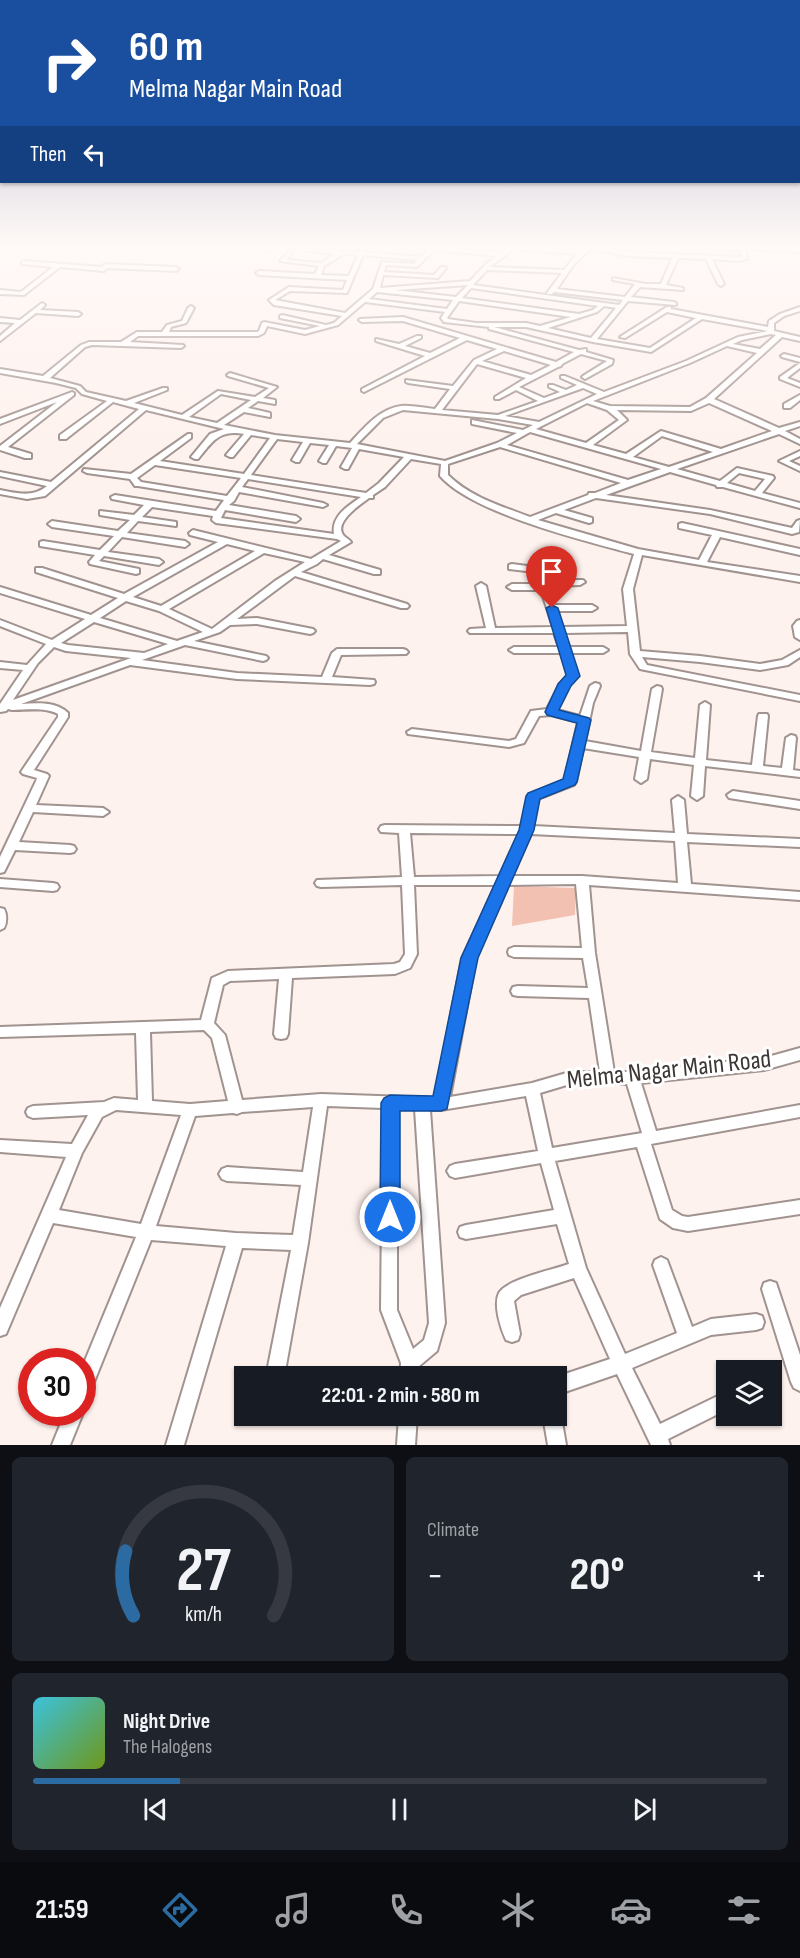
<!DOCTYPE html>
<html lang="en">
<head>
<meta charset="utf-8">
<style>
  body { margin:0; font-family:"Sofia Sans Condensed",sans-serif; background:#20242c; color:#f1f3f6; height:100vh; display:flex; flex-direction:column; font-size:22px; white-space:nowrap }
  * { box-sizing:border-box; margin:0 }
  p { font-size:20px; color:#9ea1a6 }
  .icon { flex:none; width:33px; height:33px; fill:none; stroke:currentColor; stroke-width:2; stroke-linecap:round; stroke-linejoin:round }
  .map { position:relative; height:1445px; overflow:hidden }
  .drawer { display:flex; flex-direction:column; gap:12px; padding:12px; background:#0d0f14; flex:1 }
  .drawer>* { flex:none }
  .hud { position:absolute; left:0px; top:0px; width:801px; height:183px; box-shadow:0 2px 4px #0004; background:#1a4fa0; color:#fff; overflow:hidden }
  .tools { position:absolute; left:716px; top:1360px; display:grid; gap:12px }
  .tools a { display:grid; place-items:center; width:66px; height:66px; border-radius:0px; background:#171b24; box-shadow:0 2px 4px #0004; font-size:30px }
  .speed { position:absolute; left:18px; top:1348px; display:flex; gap:12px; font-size:30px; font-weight:700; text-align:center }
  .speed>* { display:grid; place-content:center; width:78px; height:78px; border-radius:50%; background:#171b24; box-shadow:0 2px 4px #0004; line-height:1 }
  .speed .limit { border:9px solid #d22; background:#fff; color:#111 }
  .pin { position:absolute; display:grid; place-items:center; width:51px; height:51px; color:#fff; margin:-62px -26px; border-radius:50% 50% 50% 0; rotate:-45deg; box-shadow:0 0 6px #0007 }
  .pin .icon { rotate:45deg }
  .me { position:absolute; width:66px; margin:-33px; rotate:0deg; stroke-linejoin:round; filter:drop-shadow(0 0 4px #0008) }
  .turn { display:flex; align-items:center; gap:21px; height:126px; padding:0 30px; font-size:27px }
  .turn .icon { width:78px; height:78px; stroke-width:2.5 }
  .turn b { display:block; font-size:42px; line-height:51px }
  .then { display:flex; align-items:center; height:57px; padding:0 30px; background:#0003; gap:12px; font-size:22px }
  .big { font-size:45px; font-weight:700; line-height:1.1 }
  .drawer .widget { flex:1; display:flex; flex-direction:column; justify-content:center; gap:9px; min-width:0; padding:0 21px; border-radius:9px; background:#20242c }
  .drawer .dial { align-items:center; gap:0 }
  .dial svg { height:156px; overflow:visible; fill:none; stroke:#363941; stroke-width:7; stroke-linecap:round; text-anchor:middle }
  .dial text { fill:#f1f3f6; stroke:none }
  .song { display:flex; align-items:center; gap:18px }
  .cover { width:72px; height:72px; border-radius:9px; background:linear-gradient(135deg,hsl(190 70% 55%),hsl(80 70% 35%)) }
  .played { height:6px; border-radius:3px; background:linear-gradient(90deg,#2b6ba2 20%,#363941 20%) }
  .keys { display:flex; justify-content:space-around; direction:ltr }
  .heat { display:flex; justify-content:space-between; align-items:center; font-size:33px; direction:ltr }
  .drawer .tiles { flex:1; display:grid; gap:12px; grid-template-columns:1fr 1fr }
  .widget:last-child { grid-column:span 2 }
  .trip { position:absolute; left:234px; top:1366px; width:333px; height:60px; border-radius:0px; background:#171b24; box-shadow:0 2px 4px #0004; font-weight:700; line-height:60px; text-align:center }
  .dock { display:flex; height:96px; justify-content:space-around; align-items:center; background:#090b0e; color:#9ea1a6 }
  .dock .icon { width:42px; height:42px }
  .dock .selected { color:#2b6ba2 }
  .dock b { font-size:27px; color:#f1f3f6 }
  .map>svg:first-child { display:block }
  .green { fill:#f2c1b1 }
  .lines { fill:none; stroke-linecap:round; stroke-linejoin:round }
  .minor-casing { stroke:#a1938f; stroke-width:4 }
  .minor { fill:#fff; fill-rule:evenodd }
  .route { fill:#1a73e8; stroke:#114b97; stroke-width:1.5 }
  .labels { text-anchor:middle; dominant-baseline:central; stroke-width:6; stroke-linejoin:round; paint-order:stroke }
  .near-street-label { font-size:26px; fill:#3c3634; stroke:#fff }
</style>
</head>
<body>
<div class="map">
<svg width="800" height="1445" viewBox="0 0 800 1445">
  <rect width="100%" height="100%" fill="#fef2ee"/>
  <path class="green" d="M514,886L576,888L575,915L512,926Z"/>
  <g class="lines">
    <defs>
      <path id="minor" d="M265,247H271L267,251L264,249Z
        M361,247H367L365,252L421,257L429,249L418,247H439L501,253L509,247H535L580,251L586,247H599L628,252L738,257H742L740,250L709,249L706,247H745L747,259L738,261L712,259L724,284L721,286L718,284L706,259L678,258L666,285L683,288V290L640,287L631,297L674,302L676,303V305L628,301L597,339L650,348L696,318L667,312L625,338L620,337L667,307H671V309L768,327L769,321L780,314L800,307V311L784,316L774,323V331L800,337V341L782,337L714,399L779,428L800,422V426L785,431L800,439V444L779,434L677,469L720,481L737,468L773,476L774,478L762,493L800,503V508L723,487H717L716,485L670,472L606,495L710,510L792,528L797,521L800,520L799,532L792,534L710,514L596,498L564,510L592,518V522L589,523L556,513L538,520L638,549L699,560L712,535L679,528V524L682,523L800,549V555L720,537L707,562L800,576V582L642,555L633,589L640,651L700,656L760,664L782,660L800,650V657L788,665L760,670L700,662L642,657L647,665L800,695V701L640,669L630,654L628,632L564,633L569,647H603L608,650L603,653H570L578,676L569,685L557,710L580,716L590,686L595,683L599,684L600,686L593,703L585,741L641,751L652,689L657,686L661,687L662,689L651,752L695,758L700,705L705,702L710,705L706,760L752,765L758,716L759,714H767L768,716L763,766L782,768L786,738L791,735L795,736L796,738L793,770L800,771V777L705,766L703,796L697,800L691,796L694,765L650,759L647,779L641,783L635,779L639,757L583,748L576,782L574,785L538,799L533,826L675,833L672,800L678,796L684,800L687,834L800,839V847L687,842L691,884L800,892V900L589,885L595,953L614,1072H632L764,1058L800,1048V1060L764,1070L641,1083L656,1131L800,1105V1117L651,1144L672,1210L682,1216L688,1217L800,1200V1214L688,1231L673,1228L660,1219L637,1147L555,1161L586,1268L625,1354L677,1333L653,1265L655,1260L661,1257L667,1260L692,1327L711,1319L756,1314L762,1316L764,1322L762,1328L756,1330L711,1335L632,1368L660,1424L726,1392V1410L668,1439L670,1445H651L617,1374L556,1395V1377L610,1359L574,1278L521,1295L514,1301L520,1334L518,1340L512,1342L506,1340C501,1329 493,1305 499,1293C507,1279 552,1270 569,1264L557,1224L466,1239L460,1237L458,1232L460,1227L466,1225L554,1210L541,1163L455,1178L450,1176L447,1171L450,1166L455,1164L538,1151L526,1096L441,1110H430L445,1323L437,1351L418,1367V1377H400L401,1363L381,1310L383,1108L327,1106L308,1243L284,1377H266L291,1250L242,1248L184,1445H166L226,1246L151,1240L88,1397L82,1400V1368L136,1237L53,1223L6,1334L0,1336V1308L66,1157L0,1152V1140L72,1144L88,1115L33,1118L28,1116L26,1112L28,1108L33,1106L104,1102L114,1098L138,1100L136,1033L0,1037V1027L201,1020L212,978L228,971L394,964L400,962L405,954L402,885L321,887L317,886L315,883L317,880L402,877L399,833L381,832L379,829L381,826L385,825L522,826L529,794L565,780L578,722L551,715L539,716L524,743L509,747L408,734L407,732L412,729L509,741L516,739L531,711L547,709L560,684L568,675L561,653H514L509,650L514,647H559L554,633H470L468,631L470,629L486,628L476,586L481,583L486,586L495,628L553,627L541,590H512L507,587L512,584H539L535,572L509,569V565L512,564L542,568L547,580H583L585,582L580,585L549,586L555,605H592L597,608L592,611H557L562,627L627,626L623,589L634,554C585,541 472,513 440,476L441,464L411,459L385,487L373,495V498H369C361,504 332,523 344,536C346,538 349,539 351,542L329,555L380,570V574H374L323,559L317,564L301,572L407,604L409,606L407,608H401L295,576L237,619L257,618L313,629L315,631L313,633L310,634L257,624L230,625L220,632L194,641L266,656L268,658L266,660L263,661L185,645L142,660L237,673L322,677L332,653L337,649H403L406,650L408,652L406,654L341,655L332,677L374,680L375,682L374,684L370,685L237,679L130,665L21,704C37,703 56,701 68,713V717L34,770L47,774L49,776L36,805L103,808L109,812L103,816L33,812L19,842L70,845L74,846L76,849L74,852L70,853L15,850L4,872L0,873V857L36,781L37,778L23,774L21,772L58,717V714C44,707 27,710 12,710L8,709L6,711L0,712V704L23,670L0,668V662L27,665L46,644L0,626V620L52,640L85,619L0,593V587L91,615L118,598L36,572V568H42L124,594L218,542L190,535L189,533L193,530L311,559L341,541L337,539L216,523L212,520L213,516L152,507L142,517L176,522V526L138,521L127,533L185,541L189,544L185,547L122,537L108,552L159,559L163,562L159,565L104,556L99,561L139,569V573L136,574L90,564L89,562L95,555L40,546V542L43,541L100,550L114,536L52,527L48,524L52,521L118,531L130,520L100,515V511L134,515L144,505L112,499L111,497L115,495L216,511L224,500L138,486H135L130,479L87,473L83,471L84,469L131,474L188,434H191V438L160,461L244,474L270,438L251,435L233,457H230L226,455L244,434C219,429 212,442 198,459H195L191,457L210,434L224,429L146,410L45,496L27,499L0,494V490C17,493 32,498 47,486L0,476V472L51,482L139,409L113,402L66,439H60V435L107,401L82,394L76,388L56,383L0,373V369L43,376L81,345L89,342H121L137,332H162L167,325L182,321L188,308L191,306L194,308L186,323L171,327L169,332H257L259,331L262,323L264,322L305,330L320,326L280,318V316L282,315L326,325L334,323L342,316L274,305L269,300L289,287L343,290L347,280L259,275L256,273L259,271L315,274L319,266L280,261L290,250L293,252L287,260L321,263L335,254L299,250L302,248L359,252ZM515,248L516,249L577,254L564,270L490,267ZM590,249L628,256L672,258L661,284H646L613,278V280L635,284L625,297L557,289L574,264ZM434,250L497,256L486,264L470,281L380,288L383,275L438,278L446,268L445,267H441L434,275L384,272L386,265L417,267ZM344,254L358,255L349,276L321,275L324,266ZM363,255L417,260L414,264L382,262L373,289L345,313L275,300L290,291L347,293ZM487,270L562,273L547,293L548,294H552L554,292L623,300L619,305L473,285ZM468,285L456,297L395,290ZM471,288L598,306L593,310L579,314L462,298ZM377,292L453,300L447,309L369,299ZM459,301L571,317L540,326L526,323H476L448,319L447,318ZM365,302L445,312L441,318L444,322L489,327V329L574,352L556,362L403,317L360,319L359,320L362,322L403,321L460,338L430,353L405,346L421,338V336H417L399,344L376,339V341L425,356L362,389V391L364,392L467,340L497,349L474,360L453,386L406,380V382L408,383L450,389L435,409C424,408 411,405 401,406C379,409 364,428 350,443L275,435L224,425L244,412L270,417V413L248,408L258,401L275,404V400L263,398L277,387L230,373L227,375L228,376L269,388L255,397L218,391L182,415L134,403L167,390V388H163L126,401L86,392L80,386L50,378L85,347L92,345L181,348L184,346L183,345L130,342L138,336H258L264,333L267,326L305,334L338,325ZM604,306L616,308L591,338L548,328L597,312ZM702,319L768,331L738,337L686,361L604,392L565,376H561V378L577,385L566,390L553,385H549V387L560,392L544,398L519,387L558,367L561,366L562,364L581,354L607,361L583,376L582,377L585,379L612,364L613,360L586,352V349L579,350L494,327H526L593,342L651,352ZM771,334L776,335L760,349L733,344L742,340ZM727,346L757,353L706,398L690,407L610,406L593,401L690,363ZM504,351L551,365L531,375L482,361ZM477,364L526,378L495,397V399H499L516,390L538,401L498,415L442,410ZM583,388L597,394L539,422L505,416ZM221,394L251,400L217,423L189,417ZM587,403L607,410L619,420L586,443L536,429ZM709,403L772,431L721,449L661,431L626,454L593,445L627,420L617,410L691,411ZM403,410L498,419L533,425L523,430L472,420V424L517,433L497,443L445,461L357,444L383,418ZM530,432L661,469L628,480L507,445ZM662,436L713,452L669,467L633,457ZM277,439L303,442L292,460L296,462H299L310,443L329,445L319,461L323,463H326L336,446L352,448L341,467L345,469H348L359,449L404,457L379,483L366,493L251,475ZM500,447L621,483L595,493H589L588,495L530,517C501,506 470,497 448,475V464ZM155,465L241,478L227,496L141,482L137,478ZM739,473L765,479L755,491L727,483ZM248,479L361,497C348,506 331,516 334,534L221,518L225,510L296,522L300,519L296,516L229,505L234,501L239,492L323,507L327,505L323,503L242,487ZM227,544L255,551L161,606L133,597ZM264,553L305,562L275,581L212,629L169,609ZM126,601L159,611L203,632L177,641L100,618ZM94,622L168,644L144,653L68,645L61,643ZM54,647L66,651L131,658L13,700L38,663ZM410,833L519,834L500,876L414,877ZM531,834L675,841L678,883L582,876H512ZM576,884L582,948L514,947L509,949L508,952L509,955L514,957L583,958L588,988L518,986L513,987L511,991L513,995L518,996L589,998L600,1072H570L532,1083L450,1097L476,958L508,885ZM414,885H496L462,958L435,1098L321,1094L242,1100L225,1035L214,1023L223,985L230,981L279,979L274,1034L276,1038L281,1039L286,1038L288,1034L292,978L395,974L410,968L417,954ZM204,1030L212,1038L228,1101L190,1104L152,1101L150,1032ZM570,1084H627L642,1133L552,1148L540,1093ZM313,1107L303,1172L227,1167L222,1169L219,1174L222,1179L227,1181L301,1185L293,1235L236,1233L156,1226L195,1116L233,1113L237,1114L242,1112ZM397,1109H415L429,1323L424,1340L413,1349L397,1310ZM116,1110L181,1115L141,1224L59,1210L82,1153L102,1117Z
        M749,247L800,248V252L752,249Z
        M24,261L102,267L105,264L176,267L179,269L176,271L107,268L104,271L60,267L24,295L0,294V290L21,292L53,267L22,264V262Z
        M42,303L45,305L40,310L78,312L81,314L78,316L36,313L0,341V336L15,323L0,322V318L20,320Z
        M784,354L800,358V362L782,357L781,356Z
        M800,363V368L787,378L800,383V387L780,379V377Z
        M72,392L74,393V395L8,447L31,454V458H25L0,450V446L57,402L0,424V419Z
        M800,395V400L790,408H784V404Z
        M800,451V456L789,461L800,466V471L779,461Z
        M800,620V640L795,637L793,626L797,621Z
        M733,791L800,801V809L729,798L727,795Z
        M0,879L53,883L57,884L59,887L57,890L53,891L0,887Z
        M0,908L4,909C7,914 7,923 4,928L0,930Z
        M770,1281L776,1283L800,1355V1391L794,1388L791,1382L762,1289L764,1283Z
        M556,1409L561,1416L566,1445H548L543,1416H556Z
        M82,1412L83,1413L70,1445H52L65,1413Z
        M399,1416H417L415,1445H397Z"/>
    </defs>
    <use href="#minor" class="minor-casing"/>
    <use href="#minor" class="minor"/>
  </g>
  <linearGradient id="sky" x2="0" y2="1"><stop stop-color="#afb0c6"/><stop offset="0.55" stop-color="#fff9f7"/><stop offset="1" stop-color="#fff9f7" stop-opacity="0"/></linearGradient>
  <rect width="800" height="449" fill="url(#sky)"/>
  <path class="route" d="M552,605L558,608L580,676L571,686L559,710L589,718L591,720L577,782L575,785L540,799L534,830L478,958L447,1109L441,1111H400V1217L397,1224L390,1226L383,1224L380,1217L381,1103L384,1098L390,1095L433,1096L461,958L519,830L526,796L528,793L563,779L577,723L547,715L545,712L558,684L566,675L546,608Z"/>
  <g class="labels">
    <g class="near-street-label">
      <text transform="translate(669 1070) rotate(-6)">Melma Nagar Main Road</text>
    </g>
  </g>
</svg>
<div class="tools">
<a><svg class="icon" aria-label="layers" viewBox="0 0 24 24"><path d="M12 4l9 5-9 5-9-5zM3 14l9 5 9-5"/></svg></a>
</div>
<div class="speed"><div class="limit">30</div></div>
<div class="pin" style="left:552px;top:608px;background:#d93025"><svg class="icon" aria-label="arrive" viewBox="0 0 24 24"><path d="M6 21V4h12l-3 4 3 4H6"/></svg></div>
<svg class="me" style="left:390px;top:1217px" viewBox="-20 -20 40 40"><circle r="17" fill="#1a73e8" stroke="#fff" stroke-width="3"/><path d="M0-11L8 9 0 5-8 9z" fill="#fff"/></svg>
<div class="trip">22:01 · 2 min · 580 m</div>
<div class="hud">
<div class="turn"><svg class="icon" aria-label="right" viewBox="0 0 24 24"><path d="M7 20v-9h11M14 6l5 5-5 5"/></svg><div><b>60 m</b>Melma Nagar Main Road</div></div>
<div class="then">Then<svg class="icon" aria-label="left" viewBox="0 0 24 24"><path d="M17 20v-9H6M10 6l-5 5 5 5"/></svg></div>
</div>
</div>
<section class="drawer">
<div class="tiles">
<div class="widget dial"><svg viewBox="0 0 100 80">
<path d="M14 69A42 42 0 1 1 86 69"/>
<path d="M14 69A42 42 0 0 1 10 36" stroke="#2b6ba2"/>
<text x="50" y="56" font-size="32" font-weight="700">27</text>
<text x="50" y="72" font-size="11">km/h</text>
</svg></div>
<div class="widget"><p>Climate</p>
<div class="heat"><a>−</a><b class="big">20°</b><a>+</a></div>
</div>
<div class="widget">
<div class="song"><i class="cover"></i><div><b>Night Drive</b><p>The Halogens</p></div></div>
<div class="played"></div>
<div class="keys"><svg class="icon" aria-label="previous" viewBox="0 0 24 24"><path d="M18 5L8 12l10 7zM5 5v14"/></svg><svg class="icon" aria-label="pause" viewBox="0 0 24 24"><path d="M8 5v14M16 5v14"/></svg><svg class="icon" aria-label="next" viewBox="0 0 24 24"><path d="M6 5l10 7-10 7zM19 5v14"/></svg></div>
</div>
</div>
</section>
<nav class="dock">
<b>21:59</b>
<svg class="icon selected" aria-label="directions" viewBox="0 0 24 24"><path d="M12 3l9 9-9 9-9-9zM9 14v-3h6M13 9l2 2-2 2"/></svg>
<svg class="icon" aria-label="music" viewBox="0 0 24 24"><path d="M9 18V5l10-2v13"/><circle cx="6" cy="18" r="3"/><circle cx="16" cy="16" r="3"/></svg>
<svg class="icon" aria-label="phone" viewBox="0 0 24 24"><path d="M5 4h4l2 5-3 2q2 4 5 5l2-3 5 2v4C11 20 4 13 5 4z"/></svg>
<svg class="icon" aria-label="climate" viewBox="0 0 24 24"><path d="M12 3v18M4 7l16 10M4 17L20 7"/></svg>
<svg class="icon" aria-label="car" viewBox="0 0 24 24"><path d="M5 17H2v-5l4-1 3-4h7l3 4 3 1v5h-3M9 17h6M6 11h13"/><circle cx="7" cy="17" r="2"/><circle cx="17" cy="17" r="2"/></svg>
<svg class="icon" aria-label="filters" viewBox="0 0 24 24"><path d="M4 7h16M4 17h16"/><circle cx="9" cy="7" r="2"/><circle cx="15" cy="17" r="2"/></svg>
</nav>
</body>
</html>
